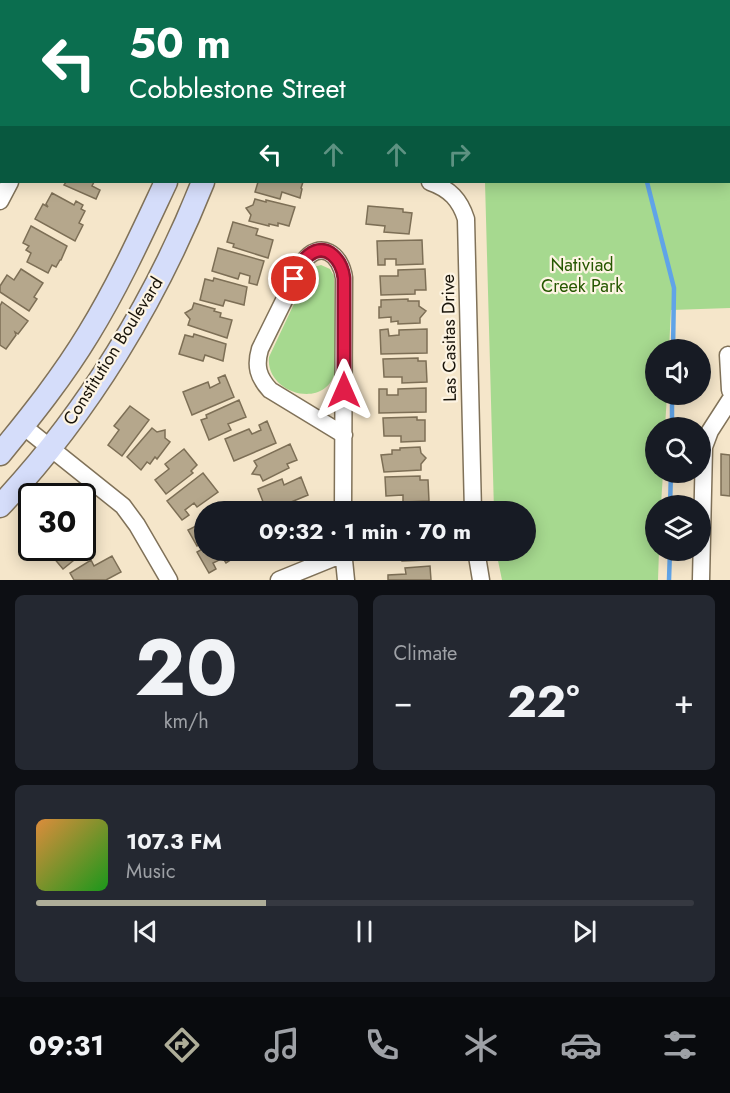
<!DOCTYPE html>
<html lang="en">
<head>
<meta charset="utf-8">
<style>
  body { margin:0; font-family:Jost,sans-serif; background:#242831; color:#f1f3f6; height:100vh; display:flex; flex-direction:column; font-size:22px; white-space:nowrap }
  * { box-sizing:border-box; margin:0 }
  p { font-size:20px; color:#9ea1a6 }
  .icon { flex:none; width:33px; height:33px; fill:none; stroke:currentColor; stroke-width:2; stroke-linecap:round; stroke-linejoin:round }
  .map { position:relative; height:580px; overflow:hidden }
  .details { display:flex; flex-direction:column; gap:15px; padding:15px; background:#0d0f14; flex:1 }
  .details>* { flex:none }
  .banner { position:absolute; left:0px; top:0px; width:730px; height:183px; box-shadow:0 3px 15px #0003; background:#0b6e4f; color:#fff; overflow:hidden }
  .buttons { position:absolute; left:645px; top:339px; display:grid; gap:12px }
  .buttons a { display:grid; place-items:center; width:66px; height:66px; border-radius:50%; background:#171b24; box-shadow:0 3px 15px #0003; font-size:30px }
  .speed { position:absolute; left:18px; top:483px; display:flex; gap:12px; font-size:30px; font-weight:700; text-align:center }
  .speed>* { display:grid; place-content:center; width:78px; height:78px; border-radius:50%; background:#171b24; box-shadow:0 3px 15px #0003; line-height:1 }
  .speed .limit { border:3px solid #111; border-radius:9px; background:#fff; color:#111 }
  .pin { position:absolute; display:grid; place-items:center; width:51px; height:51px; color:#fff; margin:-26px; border:3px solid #fff; border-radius:50%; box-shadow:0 2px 6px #0007 }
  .me { position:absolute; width:66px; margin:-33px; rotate:0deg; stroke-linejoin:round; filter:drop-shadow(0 0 4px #0008) }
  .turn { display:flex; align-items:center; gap:21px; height:126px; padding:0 30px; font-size:27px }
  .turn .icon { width:78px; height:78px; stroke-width:2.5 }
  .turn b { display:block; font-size:42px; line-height:51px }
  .lanes { display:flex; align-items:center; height:57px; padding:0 30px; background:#0003; justify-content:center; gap:30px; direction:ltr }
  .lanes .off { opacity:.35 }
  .big { font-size:45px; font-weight:700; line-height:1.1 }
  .details .widget { flex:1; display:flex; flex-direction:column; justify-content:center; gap:9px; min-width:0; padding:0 21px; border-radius:9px; background:#242831 }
  .details .dial { align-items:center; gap:0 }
  .dial b { font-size:78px; line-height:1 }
  .song { display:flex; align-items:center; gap:18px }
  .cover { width:72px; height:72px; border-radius:9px; background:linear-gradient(135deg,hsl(30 70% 55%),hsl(120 70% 35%)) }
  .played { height:6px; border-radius:3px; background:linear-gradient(90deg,#aead98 35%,#363941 35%) }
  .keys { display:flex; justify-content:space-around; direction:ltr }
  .heat { display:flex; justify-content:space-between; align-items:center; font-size:33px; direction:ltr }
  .details .tiles { flex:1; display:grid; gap:15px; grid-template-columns:1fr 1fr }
  .widget:last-child { grid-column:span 2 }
  .trip { position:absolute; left:194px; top:501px; width:342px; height:60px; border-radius:30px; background:#171b24; box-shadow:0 3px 15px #0003; font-weight:700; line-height:60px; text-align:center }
  .tabs { display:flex; height:96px; justify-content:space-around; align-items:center; background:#090b0e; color:#9ea1a6 }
  .tabs .icon { width:42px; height:42px }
  .tabs .current { color:#aead98 }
  .tabs b { font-size:27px; color:#f1f3f6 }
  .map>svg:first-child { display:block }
  .green { fill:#a6d98f }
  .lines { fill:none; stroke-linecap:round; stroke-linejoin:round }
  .stream { stroke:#60a4e8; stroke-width:4.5 }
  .building { fill:#b5a78c; stroke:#7d6f56; stroke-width:1.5 }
  .minor-casing { stroke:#807259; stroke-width:19 }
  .secondary-casing { stroke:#807259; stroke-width:25 }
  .minor { stroke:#fff; stroke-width:16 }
  .secondary { stroke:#d5ddfa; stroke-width:22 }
  .route-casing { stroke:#92132f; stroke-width:15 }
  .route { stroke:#e11d48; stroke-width:10 }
  .labels { text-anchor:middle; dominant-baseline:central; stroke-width:4.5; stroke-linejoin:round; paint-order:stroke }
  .park-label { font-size:18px; fill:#265700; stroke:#fdf4e3 }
  .street-label { font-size:18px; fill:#181309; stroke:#fdf4e3 }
</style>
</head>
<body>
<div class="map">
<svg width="730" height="580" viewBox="0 0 730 580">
  <rect width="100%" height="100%" fill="#f5e6ca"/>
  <path class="green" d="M272,0H730V308L671,310L669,349L656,350V394L667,395L665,427L656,428V472L663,473L661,505L656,506V550L659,551L658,580H502L496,551L525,550V512L494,511L485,182H729V2L272,1Z
    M321,265L330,269L334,276L335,372C325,411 265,393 269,357L309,272L314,267Z"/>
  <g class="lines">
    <path class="stream" d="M616,0V2
      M647,182L674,288L673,350
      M672,428V394
      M670,506L671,472
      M669,580L670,550"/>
  </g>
  <path class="building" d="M66,182H94L92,186L100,190L96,199L64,185Z
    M258,182H303L301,188L302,189L300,198L282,192L280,199L255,192Z
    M52,193L74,205L76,201L83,205L81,209L85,211L79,223L83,225L75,241L35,219L43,204L48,207L46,204Z
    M255,199L266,202V200L295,207L289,226L278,223V226L269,224V226L249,221L251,215L246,208L253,205Z
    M368,206L403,209V212L412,213L409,234L384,232L385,226L366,224Z
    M233,222L258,229L256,235L273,240L268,258L233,247L234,244L227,242Z
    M31,226L67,246L61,260H60L56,267L52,265L48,273L27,262L31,253L26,250L29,246L23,243Z
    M422,240L423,264L396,265V259H385V265H378L377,241Z
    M218,248L264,261L257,285L249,283L250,276L240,273L238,279L212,271Z
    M21,269L43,283L34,297L37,299L29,311L0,292V286L7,275L14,280Z
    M425,269L426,290H415V294L381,295L380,276H398V270Z
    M214,278L247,287L244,305L225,300L223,306L200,300L205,279L213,281Z
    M408,299V301H419V306L426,311L420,318V323L398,324V321L391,322V317L379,318V307H381V300Z
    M2,302L28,321L18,334L15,332L16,335L6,349L0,345V306Z
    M194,303L215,309L214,311L221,313L220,317L232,320L227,338L188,325L190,319L185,313L192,309Z
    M388,329L389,336L399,335V330L427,329V353L381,354L380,330Z
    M194,334L226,344L223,361L205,355L203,361L179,354L185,335L193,337Z
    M418,358V361H426L427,382L402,383V377H384L383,359Z
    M225,375L234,397L192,415L183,392L208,382L210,388L220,383L218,378Z
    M426,388V412L379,413V389H387V395H398V389Z
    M239,400L246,417L228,424L231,430L209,440L201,420L207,418L206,415Z
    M130,406L149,420L122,456L108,445L119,430L114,426Z
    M417,417V420H425V441L401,442V436H384L383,418Z
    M267,421L276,443L234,461L225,439L249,429L252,434L261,430L259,425Z
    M152,428L157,432L165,430V438L170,442L157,459L155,457L150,464L147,462L141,470L127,457Z
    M290,444L297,460L287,464L289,468L263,481L260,475L252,474L257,466L254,461Z
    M420,447L421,453L426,458L421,464V470L384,472L381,455L392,454V450H400V448Z
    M184,449L197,465L191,471L193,473L166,494L155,480L169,469L165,464Z
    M721,454L730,455V496L721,495Z
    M203,473L218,492L197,507L194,503L185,510L189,515L182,520L167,501Z
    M420,476V480H428L429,501L403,502V495L386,496L385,477Z
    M301,477L308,495L267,512L258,489L282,479L284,485Z
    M428,506V512H401V507Z
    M204,513V542L197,546L188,530L204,522L200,516Z
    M82,522L94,536L82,545Z
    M51,548H80L84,552L63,569L47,550Z
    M204,548V550H246L226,563L223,558L213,563L216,569L209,573L197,552Z
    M382,550H427V560L402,561L401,554L382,555Z
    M112,556L121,572L106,580H74L70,573L91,560L94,566Z
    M430,566L431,580H388V575L406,574L405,568Z"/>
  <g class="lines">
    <defs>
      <path id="minor" d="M77,2L78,0
        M0,34H2
        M430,182C450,189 460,200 466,219L473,512
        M0,201L10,182
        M728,355L730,390
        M23,426L123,506L137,525L169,580
        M343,512L344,278C341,254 320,239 303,262L260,349C255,366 258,377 270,390L344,435
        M343,550L346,580
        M476,550L481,580
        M279,580L343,554
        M701,580L704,447L710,431L730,400"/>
      <path id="secondary" d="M223,2V0
        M258,2V0
        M0,454C32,415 63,376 89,333C119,284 142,233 166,182
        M0,506C88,413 156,300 203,182"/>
    </defs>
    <use href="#minor" class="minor-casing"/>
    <use href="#secondary" class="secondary-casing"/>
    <use href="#minor" class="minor"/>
    <use href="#secondary" class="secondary"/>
  </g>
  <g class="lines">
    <defs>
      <path id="route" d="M294,279C298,271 301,261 309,255C327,241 342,261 344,278V390"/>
    </defs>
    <use href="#route" class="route-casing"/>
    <use href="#route" class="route"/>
  </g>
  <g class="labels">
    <g class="park-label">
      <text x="582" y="265">Nativiad<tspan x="582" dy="21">Creek Park</tspan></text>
    </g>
    <g class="street-label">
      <text transform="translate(449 338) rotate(-91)">Las Casitas Drive</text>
      <text transform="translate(113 351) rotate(-58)">Constitution Boulevard</text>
    </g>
  </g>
</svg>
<div class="buttons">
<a><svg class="icon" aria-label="sound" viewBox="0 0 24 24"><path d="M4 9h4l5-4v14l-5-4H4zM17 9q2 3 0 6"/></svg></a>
<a><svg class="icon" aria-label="search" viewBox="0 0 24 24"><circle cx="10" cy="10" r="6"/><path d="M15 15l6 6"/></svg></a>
<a><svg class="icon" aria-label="layers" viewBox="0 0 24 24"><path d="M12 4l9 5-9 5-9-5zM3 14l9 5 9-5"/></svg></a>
</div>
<div class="speed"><div class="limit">30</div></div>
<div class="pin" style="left:294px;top:279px;background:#d93025"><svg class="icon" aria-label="arrive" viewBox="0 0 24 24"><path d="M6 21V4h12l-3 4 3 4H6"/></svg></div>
<svg class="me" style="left:344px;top:390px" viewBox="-20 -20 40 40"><path d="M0-17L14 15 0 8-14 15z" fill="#e11d48" stroke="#fff" stroke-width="4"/></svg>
<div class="trip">09:32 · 1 min · 70 m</div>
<div class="banner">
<div class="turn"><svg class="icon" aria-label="left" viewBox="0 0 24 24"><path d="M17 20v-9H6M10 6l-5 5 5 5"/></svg><div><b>50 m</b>Cobblestone Street</div></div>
<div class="lanes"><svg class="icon" aria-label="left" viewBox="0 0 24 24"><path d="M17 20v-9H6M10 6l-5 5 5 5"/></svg><svg class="icon off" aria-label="ahead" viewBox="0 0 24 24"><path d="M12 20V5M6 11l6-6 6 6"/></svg><svg class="icon off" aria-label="ahead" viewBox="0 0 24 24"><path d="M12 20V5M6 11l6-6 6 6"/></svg><svg class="icon off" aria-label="right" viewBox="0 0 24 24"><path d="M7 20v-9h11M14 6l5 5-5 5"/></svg></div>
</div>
</div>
<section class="details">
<div class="tiles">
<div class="widget dial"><b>20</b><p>km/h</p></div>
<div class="widget"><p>Climate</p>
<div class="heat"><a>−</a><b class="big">22°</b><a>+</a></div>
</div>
<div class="widget">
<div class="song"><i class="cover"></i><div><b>107.3 FM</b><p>Music</p></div></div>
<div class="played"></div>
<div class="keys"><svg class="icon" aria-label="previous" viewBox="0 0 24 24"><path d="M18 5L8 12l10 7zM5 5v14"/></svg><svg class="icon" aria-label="pause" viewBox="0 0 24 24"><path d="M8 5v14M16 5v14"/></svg><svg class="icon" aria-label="next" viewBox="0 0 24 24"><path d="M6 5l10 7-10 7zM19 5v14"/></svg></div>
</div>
</div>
</section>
<nav class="tabs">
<b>09:31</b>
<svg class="icon current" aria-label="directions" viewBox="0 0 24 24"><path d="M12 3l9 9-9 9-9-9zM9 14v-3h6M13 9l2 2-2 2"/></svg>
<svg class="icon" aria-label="music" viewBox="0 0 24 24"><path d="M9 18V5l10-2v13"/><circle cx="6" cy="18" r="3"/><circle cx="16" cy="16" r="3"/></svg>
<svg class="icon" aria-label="phone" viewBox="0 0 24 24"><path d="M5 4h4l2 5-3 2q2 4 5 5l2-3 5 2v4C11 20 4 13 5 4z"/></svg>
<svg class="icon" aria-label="climate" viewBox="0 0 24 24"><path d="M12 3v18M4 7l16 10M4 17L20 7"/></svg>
<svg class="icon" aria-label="car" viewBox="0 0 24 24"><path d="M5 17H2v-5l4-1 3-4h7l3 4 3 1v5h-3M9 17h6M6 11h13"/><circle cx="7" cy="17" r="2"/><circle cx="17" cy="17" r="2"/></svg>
<svg class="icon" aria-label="filters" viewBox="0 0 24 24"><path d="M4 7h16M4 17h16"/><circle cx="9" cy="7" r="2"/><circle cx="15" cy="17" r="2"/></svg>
</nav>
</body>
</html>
